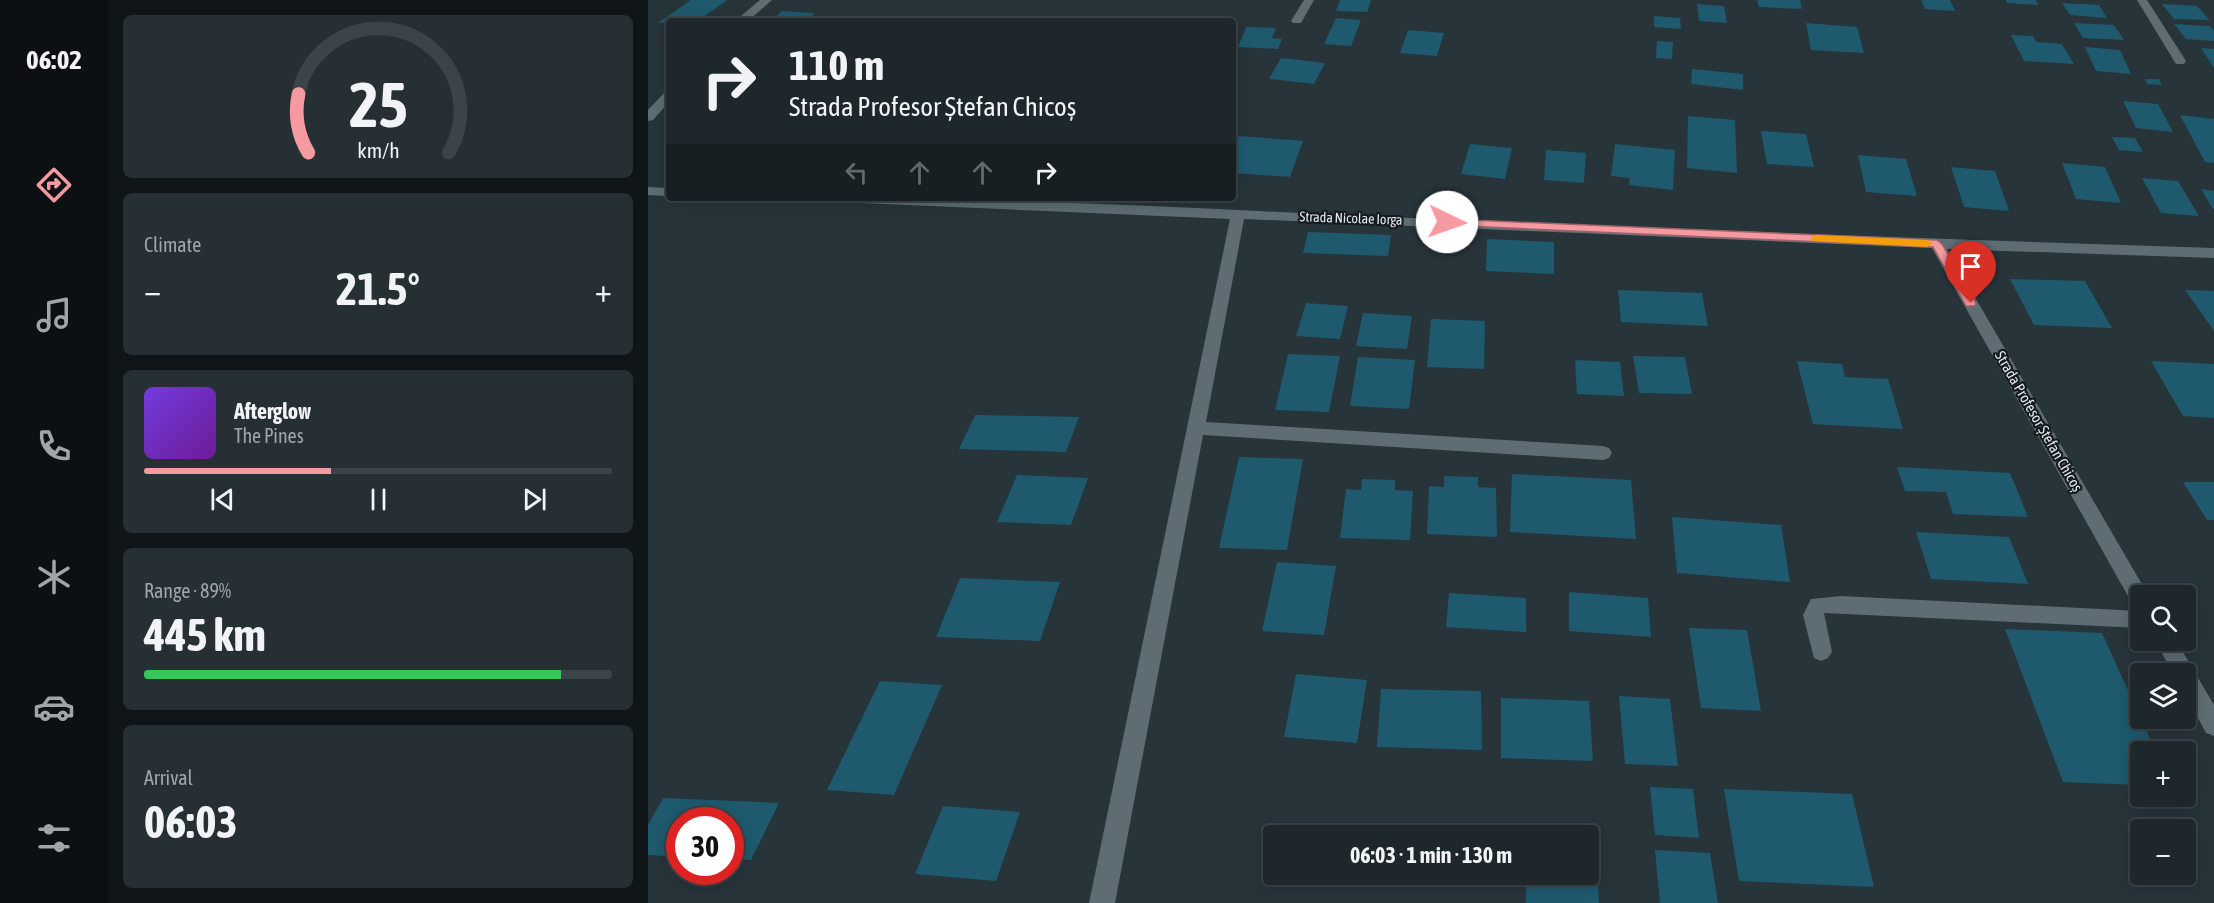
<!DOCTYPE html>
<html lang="en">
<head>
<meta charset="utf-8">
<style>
  body { margin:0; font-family:"Asap Condensed",sans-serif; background:#252f34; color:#f1f3f6; height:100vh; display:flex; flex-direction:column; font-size:22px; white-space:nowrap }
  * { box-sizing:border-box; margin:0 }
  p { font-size:20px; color:#a0a5a9 }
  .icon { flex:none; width:33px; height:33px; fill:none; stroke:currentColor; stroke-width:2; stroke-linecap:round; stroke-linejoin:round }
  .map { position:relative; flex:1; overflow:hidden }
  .side { display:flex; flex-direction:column; gap:15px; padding:15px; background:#101518; width:540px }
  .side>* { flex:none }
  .guide { position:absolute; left:18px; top:18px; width:570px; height:183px; border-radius:6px; box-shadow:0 3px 15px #0003,0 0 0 2px #3b4448; background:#1d272c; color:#f1f3f6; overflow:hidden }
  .controls { position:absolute; left:1482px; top:585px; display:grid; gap:12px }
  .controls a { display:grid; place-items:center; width:66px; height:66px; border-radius:6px; background:#1d272c; box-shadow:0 3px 15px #0003,0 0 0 2px #3b4448; font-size:30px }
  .speed { position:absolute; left:18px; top:807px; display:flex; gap:12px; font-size:30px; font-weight:700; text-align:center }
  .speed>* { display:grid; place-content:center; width:78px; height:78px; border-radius:50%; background:#1d272c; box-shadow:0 3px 15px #0003,0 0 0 2px #3b4448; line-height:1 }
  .speed .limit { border:9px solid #d22; background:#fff; color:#111 }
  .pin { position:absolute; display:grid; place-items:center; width:51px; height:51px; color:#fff; margin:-62px -26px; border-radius:50% 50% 50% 0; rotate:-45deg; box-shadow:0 0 6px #0007 }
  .pin .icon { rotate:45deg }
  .me { position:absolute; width:66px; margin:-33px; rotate:93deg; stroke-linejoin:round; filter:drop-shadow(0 0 4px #0008) }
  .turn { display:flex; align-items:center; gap:21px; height:126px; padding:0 24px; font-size:27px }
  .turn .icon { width:78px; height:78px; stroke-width:2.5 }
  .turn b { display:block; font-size:42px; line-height:51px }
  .lanes { display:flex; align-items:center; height:57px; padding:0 24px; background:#0003; justify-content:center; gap:30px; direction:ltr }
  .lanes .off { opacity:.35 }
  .big { font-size:45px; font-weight:700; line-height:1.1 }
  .side .widget { flex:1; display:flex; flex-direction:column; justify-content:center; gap:9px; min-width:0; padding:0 21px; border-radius:9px; background:#252f34 }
  .side .dial { align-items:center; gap:0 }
  .dial svg { height:156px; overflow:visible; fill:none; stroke:#3b4448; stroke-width:7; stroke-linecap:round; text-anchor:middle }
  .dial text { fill:#f1f3f6; stroke:none }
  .song { display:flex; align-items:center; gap:18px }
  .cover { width:72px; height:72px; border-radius:9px; background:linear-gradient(135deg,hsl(260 70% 55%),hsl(280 70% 35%)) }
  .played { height:6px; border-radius:3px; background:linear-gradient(90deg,#f49aa0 40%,#3b4448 40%) }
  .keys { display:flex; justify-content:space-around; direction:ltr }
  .heat { display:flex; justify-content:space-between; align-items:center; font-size:33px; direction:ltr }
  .charge { height:9px; border-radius:4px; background:linear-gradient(90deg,#34c759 89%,#3b4448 0) }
  .trip { position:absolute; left:615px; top:825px; width:336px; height:60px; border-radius:6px; background:#1d272c; box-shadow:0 3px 15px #0003,0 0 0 2px #3b4448; font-weight:700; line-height:60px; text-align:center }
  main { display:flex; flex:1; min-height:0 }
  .dock { display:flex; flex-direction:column; width:108px; justify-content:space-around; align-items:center; background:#0c1012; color:#a0a5a9 }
  .dock .icon { width:42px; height:42px }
  .dock .selected { color:#f49aa0 }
  .dock b { font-size:27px; color:#f1f3f6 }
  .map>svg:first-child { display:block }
  .building { fill:#1f596e }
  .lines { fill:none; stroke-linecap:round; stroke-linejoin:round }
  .street { fill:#5e6d74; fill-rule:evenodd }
  .route { fill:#f49aa0; stroke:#9f6468; stroke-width:1.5 }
  .slow { fill:#f59e0b }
  .labels { text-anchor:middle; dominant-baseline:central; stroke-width:4.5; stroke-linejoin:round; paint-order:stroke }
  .far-street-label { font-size:14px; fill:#e1e9ed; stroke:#151b1e }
  .street-label { font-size:15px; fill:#e1e9ed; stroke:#151b1e }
</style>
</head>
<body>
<main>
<nav class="dock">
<b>06:02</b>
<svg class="icon selected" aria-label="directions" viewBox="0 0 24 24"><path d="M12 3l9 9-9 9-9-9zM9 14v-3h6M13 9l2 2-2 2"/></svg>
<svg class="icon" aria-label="music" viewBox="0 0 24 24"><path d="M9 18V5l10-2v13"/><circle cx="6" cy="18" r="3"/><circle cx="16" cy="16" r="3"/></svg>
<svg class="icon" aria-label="phone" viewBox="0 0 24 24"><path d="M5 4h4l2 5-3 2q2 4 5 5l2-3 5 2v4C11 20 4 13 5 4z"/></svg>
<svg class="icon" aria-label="climate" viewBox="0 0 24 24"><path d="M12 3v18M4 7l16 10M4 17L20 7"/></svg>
<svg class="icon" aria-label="car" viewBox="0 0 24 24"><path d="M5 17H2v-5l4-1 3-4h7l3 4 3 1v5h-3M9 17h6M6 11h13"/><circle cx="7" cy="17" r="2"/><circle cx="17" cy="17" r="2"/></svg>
<svg class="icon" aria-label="filters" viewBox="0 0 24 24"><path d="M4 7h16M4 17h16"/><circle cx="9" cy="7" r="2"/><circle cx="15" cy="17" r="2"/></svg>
</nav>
<section class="side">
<div class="widget dial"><svg viewBox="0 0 100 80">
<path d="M14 69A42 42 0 1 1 86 69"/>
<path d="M14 69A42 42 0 0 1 9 39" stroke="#f49aa0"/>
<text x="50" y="56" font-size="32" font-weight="700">25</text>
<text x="50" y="72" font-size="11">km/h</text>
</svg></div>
<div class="widget"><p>Climate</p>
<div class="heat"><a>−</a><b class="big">21.5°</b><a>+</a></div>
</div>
<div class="widget">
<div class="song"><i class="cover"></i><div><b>Afterglow</b><p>The Pines</p></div></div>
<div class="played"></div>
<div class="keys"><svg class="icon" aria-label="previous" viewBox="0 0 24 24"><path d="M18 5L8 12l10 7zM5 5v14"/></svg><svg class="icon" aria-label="pause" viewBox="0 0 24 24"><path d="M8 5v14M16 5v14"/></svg><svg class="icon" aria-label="next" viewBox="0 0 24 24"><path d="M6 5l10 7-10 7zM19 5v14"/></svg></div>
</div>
<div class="widget"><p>Range · 89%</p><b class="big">445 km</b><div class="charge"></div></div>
<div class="widget"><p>Arrival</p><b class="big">06:03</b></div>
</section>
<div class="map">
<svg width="1566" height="903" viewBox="0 0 1566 903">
  <rect width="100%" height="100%" fill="#27343a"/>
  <path class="building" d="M43,0H79L50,21L10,23Z
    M692,0H723L719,12L688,11Z
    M1109,0H1152L1154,9L1111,7Z
    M1273,0H1302L1307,11L1277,9Z
    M1358,0H1388L1390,5L1359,3Z
    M1414,3L1451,5L1459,18L1422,15Z
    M1049,4L1076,6L1079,23L1051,21Z
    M1514,4L1549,6L1561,20L1526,19Z
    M134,11L167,13L158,21H122Z
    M1006,16L1032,18L1033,29L1006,27Z
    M688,18L713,20L703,46L676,44Z
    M1158,23L1209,27L1216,53L1163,50Z
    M1426,23L1466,25L1476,40L1435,38Z
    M1526,24L1562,26L1566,31V41L1538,39Z
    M598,27L628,28L624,38L634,39L630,49L590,47Z
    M760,30L796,33L789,56L752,53Z
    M1363,35L1385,36L1388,42L1414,44L1426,64L1376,61Z
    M1009,41L1025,42L1024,59L1008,58Z
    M1437,47L1472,50L1483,74L1448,71Z
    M1553,48L1566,49V68Z
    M633,58L677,63L666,84L621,79Z
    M1044,69L1095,74V90L1043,84Z
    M1497,79H1511L1514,85L1499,84Z
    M1475,101L1510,104L1525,132L1488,128Z
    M1532,115L1566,119V163L1557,162Z
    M1040,116L1087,120L1089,173L1039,168Z
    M1113,131L1158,134L1166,167L1119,164Z
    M591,136L655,141L642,177L585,173V151Z
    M1464,137L1487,138L1495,152L1471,150Z
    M822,144L864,148L857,179L813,174Z
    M967,144L1027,150L1025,190L981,185L982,178L963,176Z
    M898,150L938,153L936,183L896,180Z
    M1210,155L1258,159L1269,196L1218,192Z
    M1414,163L1457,167L1473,203L1428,199Z
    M1303,167L1347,171L1361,211L1316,207Z
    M1494,178L1530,181L1551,216L1513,213Z
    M1553,189L1566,191V209L1564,208Z
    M660,232L743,235L740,256L655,253Z
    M839,239L906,242V274L838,271Z
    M1362,279L1437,281L1464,328L1386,325Z
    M970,290L1054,293L1060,326L973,322Z
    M1537,290L1566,291V331Z
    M658,303L700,306L692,339L648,336Z
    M715,313L764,316L759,349L708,346Z
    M783,319L837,321L836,369L779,367Z
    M640,354L692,356L681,412L627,410Z
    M985,356L1037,357L1044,394L991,393Z
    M710,357L767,360L761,409L702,406Z
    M927,360L972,362L976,396L929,394Z
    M1149,361L1194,364L1197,377L1240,379L1255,429L1165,424Z
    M1503,361L1566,364V418L1535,416Z
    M327,415L431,417L418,452L311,449Z
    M591,457L655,459L639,550L571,548Z
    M1249,467L1362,473L1380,517L1305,514L1298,492L1257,491Z
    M864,474L983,480L988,539L862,532Z
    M369,475L440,478L423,525L349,522Z
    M796,476L830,477V487L848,488L849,537L779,534L781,486L796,487Z
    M714,479L747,480V490L765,491L762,540L692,538L698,489L713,490Z
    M1535,482H1566V520H1559Z
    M1024,517L1133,525L1142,582L1029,573Z
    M1268,532L1361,537L1380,584L1283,579Z
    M629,562L688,566L676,635L614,631Z
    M312,578L412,582L392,641L288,637Z
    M921,592L1000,598L1003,637L921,631Z
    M801,593L878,598V632L798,627Z
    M1041,628L1099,630L1113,711L1053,708Z
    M1357,629L1454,633L1508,752H1492V785L1415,782Z
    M648,674L719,680L709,743L636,737Z
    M232,681L294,685L246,795L179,790Z
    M733,689L833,691L834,750L729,747Z
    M971,696L1022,699L1030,766L977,764Z
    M853,698L941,701L945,761L853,758Z
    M1002,787L1045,789L1051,838L1007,835Z
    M1076,789L1204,794L1226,887L1091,881Z
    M15,798L131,803L103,860L82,859V820H32V857L0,855V825Z
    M295,806L372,812L348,881L267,874Z
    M1007,850L1062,853L1070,903H1012Z
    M878,879L950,882L951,903H878Z"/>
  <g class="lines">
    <path class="street" d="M112,0H124L100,21H87Z
      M656,0H666L653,23H645L643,21Z
      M1489,0H1499L1538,61L1536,64H1528Z
      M21,91V102L5,120L0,121V110L17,92Z
      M0,187L21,188V196L0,195Z
      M182,198C361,198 539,208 717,216C1000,228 1283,239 1566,248V258L1299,249L1499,593L1500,596H1492V607L1485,605L1284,248L596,219L558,422L955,446L961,448L964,453L961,458L955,460L555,435L467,903H441L582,219L189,202Z
      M1193,596L1492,611V628L1176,613L1184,652L1180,658L1173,661L1166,658L1155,615L1163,599Z
      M1507,640H1528L1566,705V736L1558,733L1538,696V674H1525Z"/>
  </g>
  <path class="route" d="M799,219L1289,240L1294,244L1328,303L1327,306H1318L1285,247L795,225L794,222Z"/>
  <path class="slow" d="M1168,235L1279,240L1285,243L1279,247L1164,241L1162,238Z"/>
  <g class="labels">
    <g class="far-street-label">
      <text transform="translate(703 218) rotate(2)">Strada Nicolae Iorga</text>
    </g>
    <g class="street-label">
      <text transform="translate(1391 421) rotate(60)">Strada Profesor Ștefan Chicoș</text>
    </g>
  </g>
</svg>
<div class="controls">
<a><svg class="icon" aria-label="search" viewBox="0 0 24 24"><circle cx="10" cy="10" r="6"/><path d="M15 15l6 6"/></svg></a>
<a><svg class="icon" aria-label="layers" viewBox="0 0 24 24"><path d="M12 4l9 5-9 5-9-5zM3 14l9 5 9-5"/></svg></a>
<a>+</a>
<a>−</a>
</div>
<div class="speed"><div class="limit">30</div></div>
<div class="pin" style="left:1323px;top:303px;background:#d93025"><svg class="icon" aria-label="arrive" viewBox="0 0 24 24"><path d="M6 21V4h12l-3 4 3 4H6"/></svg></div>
<svg class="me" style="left:799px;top:222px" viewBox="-20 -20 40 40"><circle r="19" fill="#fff"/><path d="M0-13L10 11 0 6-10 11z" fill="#f49aa0"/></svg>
<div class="trip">06:03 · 1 min · 130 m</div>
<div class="guide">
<div class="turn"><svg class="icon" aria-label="right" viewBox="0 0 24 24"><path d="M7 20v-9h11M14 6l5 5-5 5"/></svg><div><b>110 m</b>Strada Profesor Ștefan Chicoș</div></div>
<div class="lanes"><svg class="icon off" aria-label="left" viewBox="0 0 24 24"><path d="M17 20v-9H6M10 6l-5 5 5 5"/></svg><svg class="icon off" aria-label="ahead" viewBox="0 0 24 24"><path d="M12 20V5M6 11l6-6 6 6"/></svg><svg class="icon off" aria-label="ahead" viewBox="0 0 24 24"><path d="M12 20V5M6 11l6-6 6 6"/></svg><svg class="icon" aria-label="right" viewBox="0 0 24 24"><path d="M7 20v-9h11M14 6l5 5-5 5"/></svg></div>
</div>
</div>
</main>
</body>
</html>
